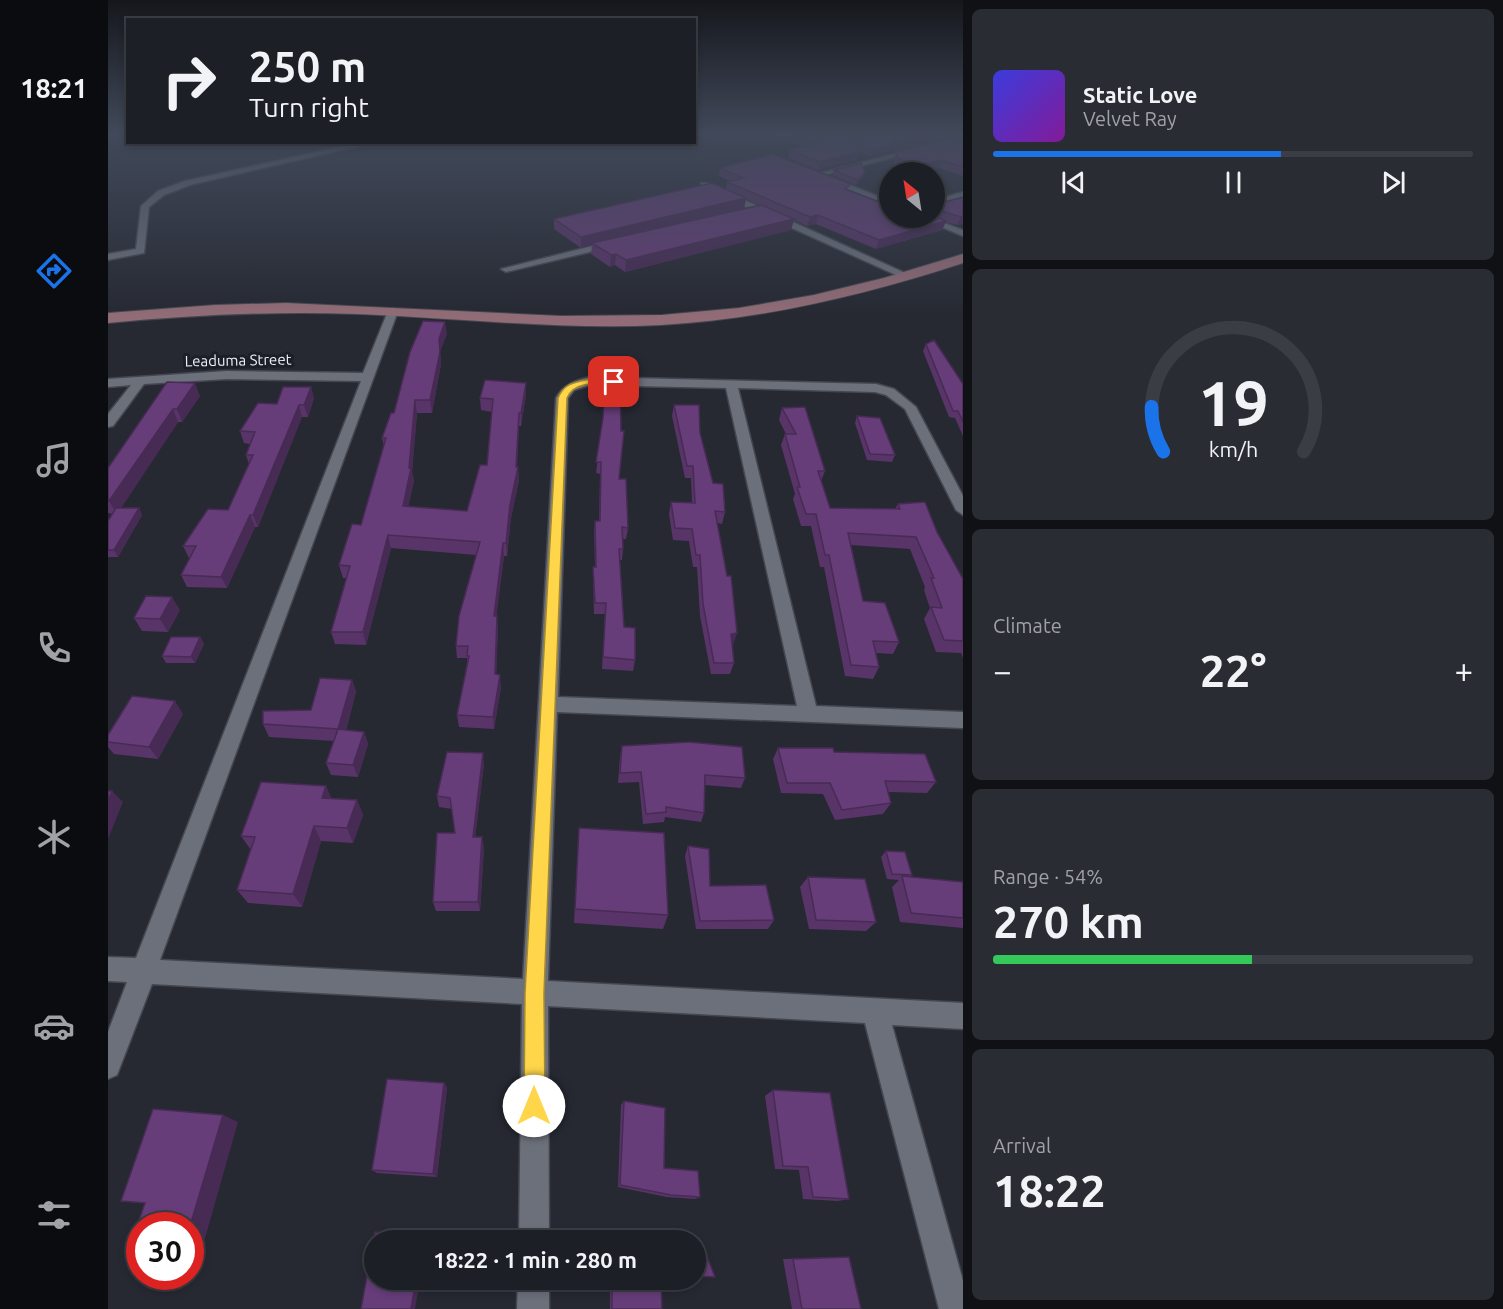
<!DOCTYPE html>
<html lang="en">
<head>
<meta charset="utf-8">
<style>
  body { margin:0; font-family:Ubuntu,sans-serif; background:#292c32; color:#f1f3f6; height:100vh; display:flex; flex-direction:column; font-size:22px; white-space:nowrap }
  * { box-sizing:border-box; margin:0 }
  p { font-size:20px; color:#a0a2a7 }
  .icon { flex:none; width:33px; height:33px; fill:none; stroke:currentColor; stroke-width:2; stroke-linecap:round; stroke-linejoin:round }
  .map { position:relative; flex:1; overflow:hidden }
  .sheet { display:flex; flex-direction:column; gap:9px; padding:9px; background:#0f1115; width:540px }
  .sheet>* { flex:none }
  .top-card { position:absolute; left:18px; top:18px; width:570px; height:126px; border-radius:0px; box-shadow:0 3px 9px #0003,0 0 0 2px #3a3d43; background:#1c1f26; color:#f1f3f6; overflow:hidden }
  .needle { width:39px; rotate:330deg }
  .buttons { position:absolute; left:771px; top:162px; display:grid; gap:12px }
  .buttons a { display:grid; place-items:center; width:66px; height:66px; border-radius:50%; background:#1c1f26; box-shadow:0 3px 9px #0003,0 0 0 2px #3a3d43; font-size:30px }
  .speed { position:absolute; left:18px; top:1212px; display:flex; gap:12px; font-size:30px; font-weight:700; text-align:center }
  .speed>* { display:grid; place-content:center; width:78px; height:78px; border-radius:50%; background:#1c1f26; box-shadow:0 3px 9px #0003,0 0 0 2px #3a3d43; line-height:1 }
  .speed .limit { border:9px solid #d22; background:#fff; color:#111 }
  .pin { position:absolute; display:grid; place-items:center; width:51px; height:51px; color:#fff; margin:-26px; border-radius:12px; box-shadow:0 3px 9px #0006 }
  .me { position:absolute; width:66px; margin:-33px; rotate:0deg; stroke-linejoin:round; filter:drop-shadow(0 0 4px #0008) }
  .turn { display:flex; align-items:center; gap:21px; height:126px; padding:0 24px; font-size:27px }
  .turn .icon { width:78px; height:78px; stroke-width:2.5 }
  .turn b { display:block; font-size:42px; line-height:51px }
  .big { font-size:45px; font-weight:600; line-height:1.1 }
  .sheet .card { flex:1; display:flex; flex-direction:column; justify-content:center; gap:9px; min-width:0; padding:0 21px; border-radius:9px; background:#292c32 }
  .sheet .dial { align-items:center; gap:0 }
  .dial svg { height:156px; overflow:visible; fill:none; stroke:#3a3d43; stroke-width:7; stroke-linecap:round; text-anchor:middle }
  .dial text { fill:#f1f3f6; stroke:none }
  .song { display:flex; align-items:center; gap:18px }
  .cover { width:72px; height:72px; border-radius:9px; background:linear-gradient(135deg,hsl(240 70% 55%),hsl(290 70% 35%)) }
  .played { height:6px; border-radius:3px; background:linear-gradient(90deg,#1a73e8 60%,#3a3d43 60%) }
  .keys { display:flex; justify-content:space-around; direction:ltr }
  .heat { display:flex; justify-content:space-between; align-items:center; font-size:33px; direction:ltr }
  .charge { height:9px; border-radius:4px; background:linear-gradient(90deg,#34c759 54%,#3a3d43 0) }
  .trip { position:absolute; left:256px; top:1230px; width:342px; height:60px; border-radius:30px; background:#1c1f26; box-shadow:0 3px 9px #0003,0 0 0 2px #3a3d43; font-weight:600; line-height:60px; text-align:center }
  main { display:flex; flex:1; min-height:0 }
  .dock { display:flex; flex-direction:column; width:108px; justify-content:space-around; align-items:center; background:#0b0c0f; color:#a0a2a7 }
  .dock .icon { width:42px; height:42px }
  .dock .on { color:#1a73e8 }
  .dock b { font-size:27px; color:#f1f3f6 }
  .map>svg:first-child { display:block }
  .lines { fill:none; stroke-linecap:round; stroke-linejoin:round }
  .minor-casing { stroke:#44474f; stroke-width:3 }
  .secondary-casing { stroke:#44474f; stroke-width:2 }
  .minor { fill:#6c707b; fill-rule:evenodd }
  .secondary { fill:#916c76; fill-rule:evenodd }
  .wall { fill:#583468; fill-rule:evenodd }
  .shaded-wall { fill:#472b55 }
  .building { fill:#663d79; stroke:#472b55; stroke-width:1.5 }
  .route { fill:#ffd54a; stroke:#a68a30; stroke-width:1.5 }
  .labels { text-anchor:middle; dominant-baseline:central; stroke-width:6; stroke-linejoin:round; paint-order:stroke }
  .far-street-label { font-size:15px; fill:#edf0f6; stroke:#1c1f28 }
</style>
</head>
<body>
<main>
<nav class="dock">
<b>18:21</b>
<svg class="icon on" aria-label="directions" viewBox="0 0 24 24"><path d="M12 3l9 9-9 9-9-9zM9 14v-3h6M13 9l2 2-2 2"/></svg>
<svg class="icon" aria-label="music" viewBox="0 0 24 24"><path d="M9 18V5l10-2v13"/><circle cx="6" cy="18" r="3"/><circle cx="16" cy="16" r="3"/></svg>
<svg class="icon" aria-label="phone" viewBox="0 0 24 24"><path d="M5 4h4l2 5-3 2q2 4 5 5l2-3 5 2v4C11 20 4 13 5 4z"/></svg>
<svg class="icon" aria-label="climate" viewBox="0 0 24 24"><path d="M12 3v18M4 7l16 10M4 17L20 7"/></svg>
<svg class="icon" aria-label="car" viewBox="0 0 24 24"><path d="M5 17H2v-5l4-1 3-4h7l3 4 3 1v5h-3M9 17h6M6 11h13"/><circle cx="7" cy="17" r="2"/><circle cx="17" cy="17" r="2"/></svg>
<svg class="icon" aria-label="filters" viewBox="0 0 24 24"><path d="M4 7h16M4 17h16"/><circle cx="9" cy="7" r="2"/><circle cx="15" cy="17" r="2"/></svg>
</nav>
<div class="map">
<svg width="855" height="1309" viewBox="0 0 855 1309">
  <rect width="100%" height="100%" fill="#262932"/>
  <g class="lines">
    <defs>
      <path id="minor" d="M855,136V140L717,175L782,201V206L705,175Z
        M254,142H269L82,185L56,195L41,207L36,253L0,260V254L28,249L33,206L50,191L77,181Z
        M593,183H599L806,277L797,279L593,187Z
        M855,192V197L826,205V200Z
        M812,218H823L855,230V236Z
        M508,240L513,243L511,245L398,272L393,269Z
        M285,308L290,311L52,960L415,979L448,398C456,384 467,381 482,377L768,384L786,389L808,407L855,496V515L848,510L797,409L778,395L767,392L630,388L708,706L855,712V728L449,712L440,981L855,1003V1029L784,1025L855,1281V1309H831L757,1023L440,1006L441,1240H411L414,1004L44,984L9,1075L0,1079V1032L19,982L0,981V957L28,958L253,381L119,379L36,384L5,426L0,427V414L23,385L0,387V379L119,371L255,373L280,311ZM482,385L618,388L689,706L450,697L460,398L466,390Z
        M410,1280H441V1309H409Z"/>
      <path id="secondary" d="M855,254V263C757,295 657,319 553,325C452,330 351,318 249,314C166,311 83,315 0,323V313L107,305L178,303L453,316L554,315L631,308L706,295L776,278Z"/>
    </defs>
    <use href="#minor" class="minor-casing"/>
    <use href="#secondary" class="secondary-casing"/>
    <use href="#minor" class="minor"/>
    <use href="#secondary" class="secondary"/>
  </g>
  <path class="wall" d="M661,134H855V135L785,151V147L779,153L763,157L751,152L749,160L710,170L680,158L681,150L697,147Z
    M855,135V176L831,168L810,172H804L797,170L798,172H787L788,166H786V160L788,152Z
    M612,168L741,191L782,218H826V205L855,197V224L849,225L838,222L834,230L768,249L708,224L699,226L686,220L683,230L517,272L507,265L502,267L483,254L484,245L473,248L446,229V219L618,189L619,182L622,181L611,176ZM638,199L652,205L636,208Z
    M726,170L755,177L748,185L724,175Z
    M339,334L332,351L333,364L324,413H309L304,472L306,481L300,507L359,511L379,465L384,412L373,410L372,398L418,383V395L413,426H411L409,467H410L411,480L403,518L399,556H396L388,616L390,628L388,674L393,687L386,729L351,727L349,715L360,664L359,658H349L348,646L368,555L283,548L258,645L227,644L223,632L238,578H235L231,565L253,525L276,446L274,438L286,413Z
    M818,344L855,384V436L847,418L841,417L815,351Z
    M59,382L92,396L74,422H70L13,508H31L34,515L10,557H0V521L5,514L0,513V468Z
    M206,398L200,417H194L150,527H147L119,588L79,587L73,575L82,558H81L75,546L120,510L141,464L138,455L142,444L136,443L132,431L169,404Z
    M566,405L592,433L605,483L617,512L614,524L609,523L629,633L624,645L626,663L622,674H603L592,616L589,567H585L581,541L565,540L561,514L563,502H584L583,478H577L564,416Z
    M674,408L717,471L713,481L722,508L787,509L790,504L829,532L855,579V658L853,653L828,652L816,619L822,608L816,590L817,587L802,549L743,545L755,601L791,642L785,654L768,653L771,667L765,679L737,676L716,567H712L703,526H693L685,499L687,494L673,445L677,434H678L671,420Z
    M749,416L787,455L784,462L759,460L747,423Z
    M495,421L511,479L520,528L518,539H515V549L514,560H512L516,627L527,660L525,671L494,669L497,614H486L485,578V567H487L486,532L487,521H491L492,474L488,473Z
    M72,610L60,632L34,631L26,618Z
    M92,637L96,644L87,663H58L54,656Z
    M244,680L248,692L238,730L256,732L260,744L250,777L223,775L218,763L226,741L161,737L155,724L203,710Z
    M75,714L50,759L6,754L0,747V735Z
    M514,746L637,778L633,788L597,785L596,813L593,822L557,817L556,822L535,824L531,782L510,783L512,757Z
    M670,748L726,752L828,782L819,793L780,792L783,803L775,814L727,820L715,794L673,793L665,759Z
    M376,764L367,837L376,847L372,911H328L325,902L347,833L344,809L331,807L329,796Z
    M218,786L223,798L249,800L255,815L245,843L213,841L194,907L140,903L129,890L143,850L133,836Z
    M471,828L560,915L555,929L466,923Z
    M580,846L602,886L666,920L660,929H588L577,856Z
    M778,851L804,875L802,877L855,882V928L792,922L784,887L791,880L779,879L773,857Z
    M700,877L768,922L758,931L701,929L692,887Z
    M336,1083L339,1088L329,1177L269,1173L264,1170Z
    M665,1090L741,1199L730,1201L695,1199L691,1170L667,1169L657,1096Z
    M516,1101L556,1168L592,1197L587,1199L559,1197L510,1187L513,1105Z
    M730,1257L753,1309H684L675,1259Z
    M502,1280H553L554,1309H502Z"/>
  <path class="shaded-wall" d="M830,134H855V135L785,151L787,143Z
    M787,139L785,147L779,153L763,157L765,149Z
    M751,152L749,160L710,170L712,162Z
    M834,160L831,168L806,172L809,165Z
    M757,172L755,177L748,185L749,180Z
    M638,198L636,208L484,243V245L473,248V237Z
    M710,215L708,224L699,226L702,217Z
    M855,216V224L849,225L853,217Z
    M686,219L683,230L517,272L518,260Z
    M838,221L834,230L768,249L771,240Z
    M508,254L507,265L502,267L503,255Z
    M337,322L339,334L332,351L333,364L324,413L322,400L331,339Z
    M87,383L92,396L74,422L69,409Z
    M418,383V395L413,426V413Z
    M203,387L206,398L200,417L196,405Z
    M307,400L309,413L304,472L306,481L297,519L295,506L301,468Z
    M191,405L194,417L150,527L145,515Z
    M65,409L70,422L9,514L1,501Z
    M411,413L408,476L410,467L411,480L403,518L399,556L398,543L402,505L408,467Z
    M31,508L34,515L10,557L6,550Z
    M142,515L147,527L119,588L113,577Z
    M280,535L283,548L258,645L255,632Z
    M395,543L396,556L387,628L386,616Z
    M64,597L72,610L60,632L52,619Z
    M389,616L390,628L388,687L387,674Z
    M629,633L625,645L619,646L623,634Z
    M92,637L96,644L87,663L83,657Z
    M392,675L393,687L386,729L385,717Z
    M244,680L248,692L234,742L230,729Z
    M67,701L75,714L50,759L41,747Z
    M256,732L260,744L250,777L245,765Z
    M375,753L376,764L366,847L365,837Z
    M218,786L225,802L214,798Z
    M4,791L15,802L0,839V801Z
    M249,800L255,815L245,843L239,828Z
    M206,826L213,841L194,907L185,894Z
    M374,837L376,847L372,911L370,902Z
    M336,1083L339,1088L329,1177L325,1174Z
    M115,1115L130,1122L94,1249L82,1248V1226Z
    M308,1280H312L307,1309H303Z"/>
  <path class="building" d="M683,134H830L787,143V139L782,145L765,149L748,142L751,152L712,162L681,150L711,144Z
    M855,135V167L834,160L809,165L789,158L788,152Z
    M664,154L743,184L737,189L782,206V218H826V216L838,221L771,240L710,215L702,217L619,182L636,178L612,168Z
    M793,160L798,172H790L789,161Z
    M753,163L757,172L749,180L726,170Z
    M604,183L638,198L473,237L446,219Z
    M855,197V216L853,217L826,209V205Z
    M653,205L686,219L518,260L508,254L503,255L484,243Z
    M315,321L337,322L331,339L332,352L322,400H307L301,468H303L295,506L359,511L372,465H379L385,399L372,398L377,380L418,383L413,413H411L408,467H410L402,505L398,543H395L386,616H389L387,674L392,675L385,717L349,715L361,656H359L360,646H348L351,616L372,542L280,535L255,632H223L242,566L231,565L244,524L253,525L278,438H274L283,413H286L302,352Z
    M826,340L855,384V422L850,411H845L818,344Z
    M497,376L512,377L513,431H516L511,479H518L520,528L514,527L515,549H511L516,627L527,628V660L495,657L498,603H487L485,567H488L487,521H492L493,462H488L495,418Z
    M59,382L87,383L69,409H65L1,501H0V468Z
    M175,387H203L196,405H191L145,515H142L113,577L73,575L88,546H75L100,509L120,510L145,455H138L147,432L132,431L150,403L169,404Z
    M566,405H591L592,433L605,483L615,484L617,512L607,511L619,576H623L629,633L623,634L626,663H606L595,604L592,555H588L584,529L567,528L563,502L587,503L585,466H579Z
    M697,407L717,471H710L722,508L792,509L790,504L817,502L829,532L855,579V641L836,640L823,607L834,608L823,578H826L808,537L740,533L755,601L777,603L791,642L765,641L771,667L743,665L721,555H717L708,514H698L689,487H692L677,434H688L674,408Z
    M749,416L772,418L787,455L762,454Z
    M8,508H31L6,550H0V521Z
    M38,596L64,597L52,619L26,618Z
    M63,637H92L83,657L54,656Z
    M212,678L244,680L230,729L155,724V711L203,710Z
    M24,696L67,701L41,747L0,742V735Z
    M230,729L256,732L245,765L218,763Z
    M581,742L634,747L637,778L597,775L596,813L558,807V812L538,814L533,772L512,773L514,746Z
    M670,748H725L726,752L817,754L828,782L777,781L783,803L734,810L722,783H679Z
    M339,752L375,753L365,837H374L370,902H325L329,833H347L342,798L329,796Z
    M153,782L218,786L214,798L249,800L239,828L206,826L185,894L129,890L147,837L133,836Z
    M0,791H4L0,801Z
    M471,828L556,833L560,915L467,909Z
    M580,846L601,849L602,886L658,885L666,920L592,921Z
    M778,851L797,852L804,875L784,874Z
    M794,876L855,882V918L803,913Z
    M700,877L757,879L768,922L708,920Z
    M279,1079L336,1083L325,1174L264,1170Z
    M665,1090L722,1093L741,1199L705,1197L700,1167L675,1166Z
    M516,1101L557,1108L556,1168L590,1171L592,1197L563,1195L512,1185Z
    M45,1109L115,1115L82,1226H32V1244L23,1243L37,1203L13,1201Z
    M267,1232L314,1238V1240H267V1280H308L303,1309H253Z
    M588,1245L595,1246L607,1277L588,1276Z
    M741,1257L753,1309H694L685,1259Z
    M504,1280H553L554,1309H504Z"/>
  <linearGradient id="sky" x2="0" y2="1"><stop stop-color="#15171c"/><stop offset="0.42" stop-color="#41495a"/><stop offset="1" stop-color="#41495a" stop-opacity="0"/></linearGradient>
  <rect width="855" height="317" fill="url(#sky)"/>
  <path class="route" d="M482,379H506L510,382L506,385C490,384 467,380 459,398L436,993L437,1106L434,1113L426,1116L419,1113L416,1106L417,993L450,398C456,383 467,382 482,379Z"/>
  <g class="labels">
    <g class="far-street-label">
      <text transform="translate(130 360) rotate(-1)">Leaduma Street</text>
    </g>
  </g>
</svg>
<div class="buttons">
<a><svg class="needle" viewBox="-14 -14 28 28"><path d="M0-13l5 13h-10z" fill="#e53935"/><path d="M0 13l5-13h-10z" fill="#a0a2a7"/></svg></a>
</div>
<div class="speed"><div class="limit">30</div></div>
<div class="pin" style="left:506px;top:382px;background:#d93025"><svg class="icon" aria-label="arrive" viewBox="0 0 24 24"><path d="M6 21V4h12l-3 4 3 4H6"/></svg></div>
<svg class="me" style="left:426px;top:1106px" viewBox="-20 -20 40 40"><circle r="19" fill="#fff"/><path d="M0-13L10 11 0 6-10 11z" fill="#ffd54a"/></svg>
<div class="trip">18:22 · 1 min · 280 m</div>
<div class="top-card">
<div class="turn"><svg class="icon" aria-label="right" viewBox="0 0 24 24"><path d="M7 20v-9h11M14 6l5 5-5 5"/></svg><div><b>250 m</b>Turn right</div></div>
</div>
</div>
<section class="sheet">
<div class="card">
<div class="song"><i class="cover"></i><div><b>Static Love</b><p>Velvet Ray</p></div></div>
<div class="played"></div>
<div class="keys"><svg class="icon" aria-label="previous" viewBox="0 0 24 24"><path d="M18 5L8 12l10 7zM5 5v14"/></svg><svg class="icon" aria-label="pause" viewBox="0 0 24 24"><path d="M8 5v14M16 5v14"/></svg><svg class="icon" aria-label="next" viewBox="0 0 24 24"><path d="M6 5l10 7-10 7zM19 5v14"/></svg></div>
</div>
<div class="card dial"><svg viewBox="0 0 100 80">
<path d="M14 69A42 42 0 1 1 86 69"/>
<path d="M14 69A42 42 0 0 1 8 46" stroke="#1a73e8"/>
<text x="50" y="56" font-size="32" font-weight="700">19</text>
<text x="50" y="72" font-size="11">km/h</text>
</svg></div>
<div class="card"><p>Climate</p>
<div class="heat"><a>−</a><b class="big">22°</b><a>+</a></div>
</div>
<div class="card"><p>Range · 54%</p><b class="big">270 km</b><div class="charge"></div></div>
<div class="card"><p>Arrival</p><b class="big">18:22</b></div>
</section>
</main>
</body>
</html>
